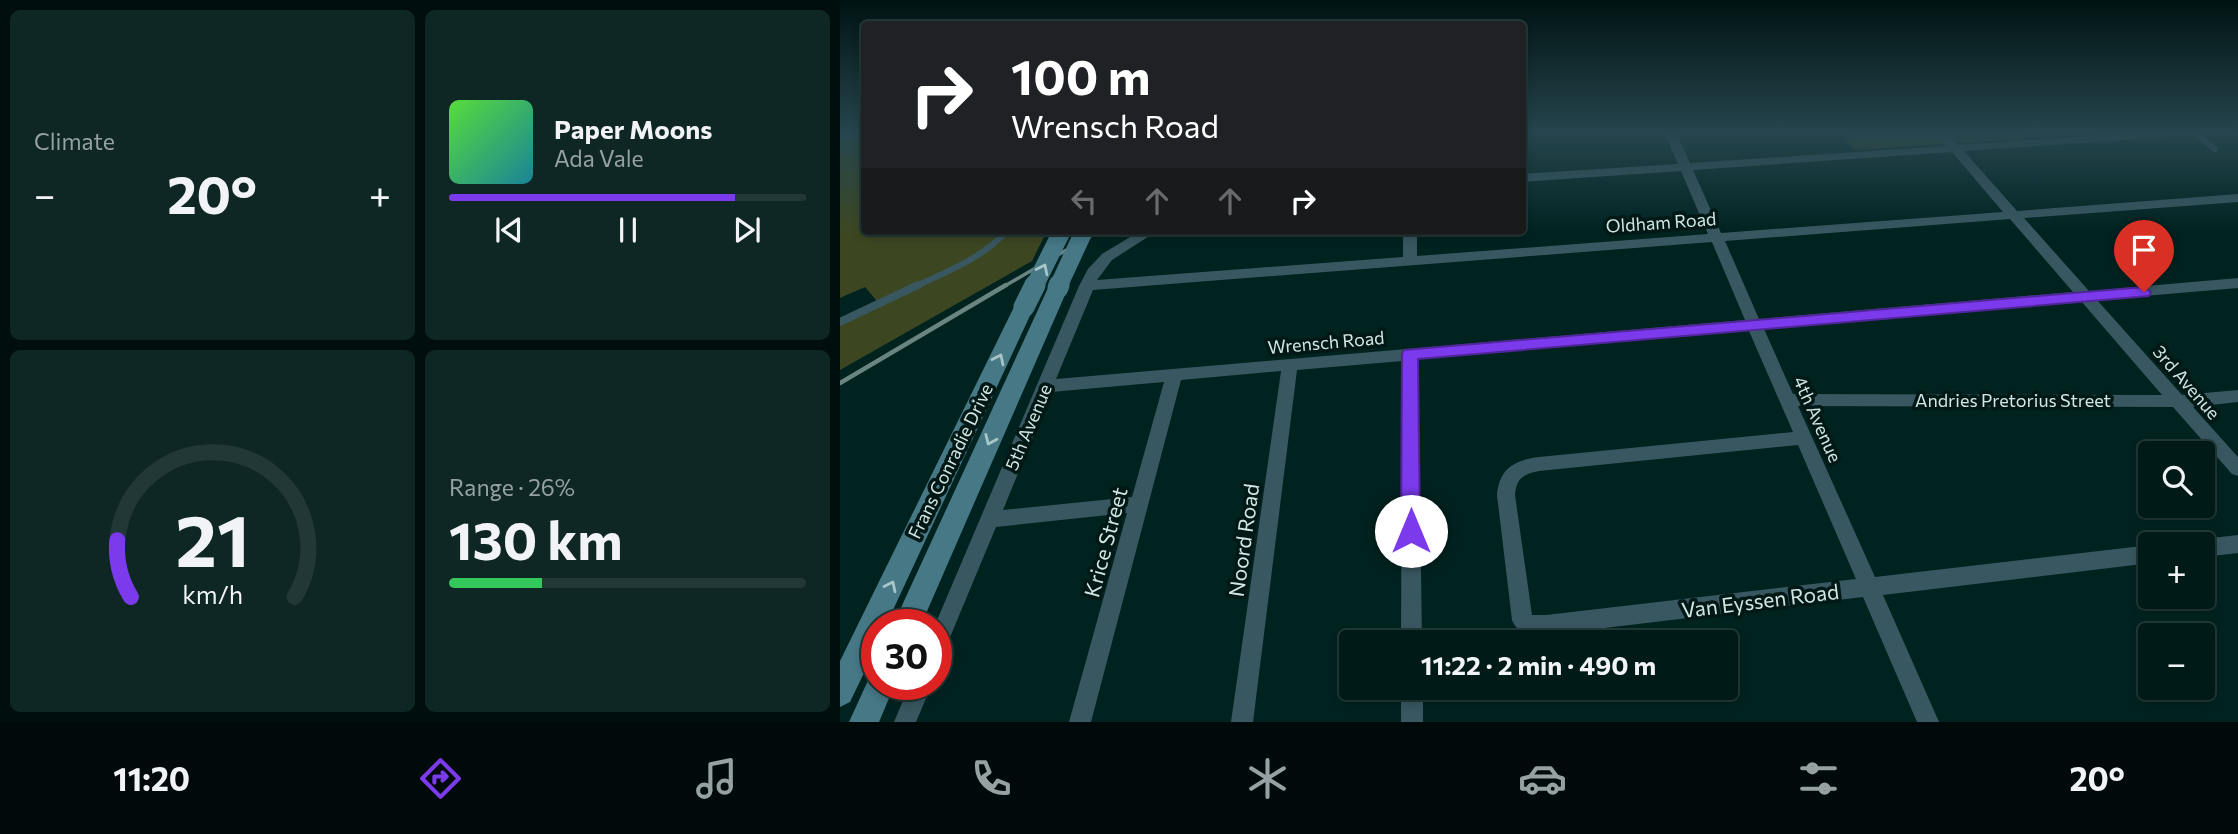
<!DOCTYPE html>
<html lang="en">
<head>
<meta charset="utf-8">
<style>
  body { margin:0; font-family:Commissioner,sans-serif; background:#0e2725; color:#f1f3f6; height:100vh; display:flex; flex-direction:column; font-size:26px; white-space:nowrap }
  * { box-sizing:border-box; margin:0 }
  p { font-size:23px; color:#95a1a2 }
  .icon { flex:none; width:38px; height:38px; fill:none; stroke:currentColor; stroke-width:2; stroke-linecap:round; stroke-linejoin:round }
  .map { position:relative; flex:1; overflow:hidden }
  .drawer { display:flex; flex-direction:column; gap:10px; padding:10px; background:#000e0d; width:840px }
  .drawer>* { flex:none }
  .top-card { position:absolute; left:21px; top:21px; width:665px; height:214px; border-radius:7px; box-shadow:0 4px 10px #0003,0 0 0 2px #223837; background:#202124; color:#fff; overflow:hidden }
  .controls { position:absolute; left:1298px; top:441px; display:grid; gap:14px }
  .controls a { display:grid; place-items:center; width:77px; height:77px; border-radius:7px; background:#001a18; box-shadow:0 4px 10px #0003,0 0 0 2px #223837; font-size:35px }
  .speed { position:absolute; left:21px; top:609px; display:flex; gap:14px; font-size:35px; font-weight:700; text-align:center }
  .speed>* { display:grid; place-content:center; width:91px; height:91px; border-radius:50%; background:#001a18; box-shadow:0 4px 10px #0003,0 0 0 2px #223837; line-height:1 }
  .speed .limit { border:10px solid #d22; background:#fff; color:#111 }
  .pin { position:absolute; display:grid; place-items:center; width:60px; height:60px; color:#fff; margin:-72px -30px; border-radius:50% 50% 50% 0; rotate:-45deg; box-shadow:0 0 7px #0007 }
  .pin .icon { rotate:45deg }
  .me { position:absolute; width:77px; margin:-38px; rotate:0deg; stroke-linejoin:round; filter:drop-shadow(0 0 5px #0008) }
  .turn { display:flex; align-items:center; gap:24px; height:147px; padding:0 35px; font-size:32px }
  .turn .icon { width:91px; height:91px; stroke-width:2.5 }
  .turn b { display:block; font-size:49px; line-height:60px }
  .lanes { display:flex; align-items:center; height:66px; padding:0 35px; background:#0003; justify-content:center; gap:35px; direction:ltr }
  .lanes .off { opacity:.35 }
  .big { font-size:52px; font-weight:700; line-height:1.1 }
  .drawer .tile { flex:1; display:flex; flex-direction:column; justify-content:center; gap:10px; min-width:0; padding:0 24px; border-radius:10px; background:#0e2725 }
  .drawer .dial { align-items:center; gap:0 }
  .dial svg { height:182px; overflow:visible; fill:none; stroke:#223837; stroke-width:7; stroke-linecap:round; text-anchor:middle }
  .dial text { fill:#f1f3f6; stroke:none }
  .song { display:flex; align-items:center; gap:21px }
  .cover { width:84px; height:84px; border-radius:10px; background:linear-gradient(135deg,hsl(110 70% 55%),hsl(190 70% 35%)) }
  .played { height:7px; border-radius:4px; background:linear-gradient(90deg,#7c3aed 80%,#223837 80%) }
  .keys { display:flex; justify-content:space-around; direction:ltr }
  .heat { display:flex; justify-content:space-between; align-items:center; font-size:38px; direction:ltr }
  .charge { height:10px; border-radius:5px; background:linear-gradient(90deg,#34c759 26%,#223837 0) }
  .drawer .tiles { flex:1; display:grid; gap:10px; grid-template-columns:repeat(2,1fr) }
  .trip { position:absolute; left:499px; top:630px; width:399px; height:70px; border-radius:7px; background:#001a18; box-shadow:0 4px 10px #0003,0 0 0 2px #223837; font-weight:700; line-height:70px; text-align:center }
  .menu { display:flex; height:112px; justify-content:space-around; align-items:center; background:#000a0a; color:#95a1a2 }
  .menu .icon { width:49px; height:49px }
  .menu .current { color:#7c3aed }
  .menu b { font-size:32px; color:#f1f3f6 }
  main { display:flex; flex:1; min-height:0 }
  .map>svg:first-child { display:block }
  .green { fill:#3c4722 }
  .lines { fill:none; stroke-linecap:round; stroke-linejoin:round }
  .lane-far1 { stroke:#395760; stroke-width:6 }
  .lane { stroke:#395760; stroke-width:8 }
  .street { fill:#395760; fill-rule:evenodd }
  .secondary { fill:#467886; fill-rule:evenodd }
  .rail-far1 { stroke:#698481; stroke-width:3.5 }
  .rail { stroke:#698481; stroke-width:4.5 }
  .secondary-bridge-far1 { stroke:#467886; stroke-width:18 }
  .secondary-bridge { stroke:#467886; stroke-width:21 }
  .oneway { stroke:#a8c5c7 }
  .route { fill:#7c3aed; stroke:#51269a; stroke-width:2 }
  .labels { text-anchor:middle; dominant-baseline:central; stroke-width:7; stroke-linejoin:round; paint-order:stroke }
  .street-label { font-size:18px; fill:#d2e6e3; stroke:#001816 }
  .near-street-label { font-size:21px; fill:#d2e6e3; stroke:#001816 }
</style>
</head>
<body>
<main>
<section class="drawer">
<div class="tiles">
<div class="tile"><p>Climate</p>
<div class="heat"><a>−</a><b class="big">20°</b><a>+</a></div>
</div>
<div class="tile">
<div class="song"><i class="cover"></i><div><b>Paper Moons</b><p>Ada Vale</p></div></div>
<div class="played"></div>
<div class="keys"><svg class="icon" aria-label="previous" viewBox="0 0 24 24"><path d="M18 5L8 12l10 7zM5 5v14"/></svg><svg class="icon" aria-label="pause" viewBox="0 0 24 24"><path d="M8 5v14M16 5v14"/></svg><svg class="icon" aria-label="next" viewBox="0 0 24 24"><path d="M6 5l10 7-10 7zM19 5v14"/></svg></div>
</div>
<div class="tile dial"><svg viewBox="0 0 100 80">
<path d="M14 69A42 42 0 1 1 86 69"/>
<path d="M14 69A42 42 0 0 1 8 44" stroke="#7c3aed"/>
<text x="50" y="56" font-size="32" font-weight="700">21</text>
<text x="50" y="72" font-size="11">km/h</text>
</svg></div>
<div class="tile"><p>Range · 26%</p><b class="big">130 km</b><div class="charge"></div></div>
</div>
</section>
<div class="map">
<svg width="1398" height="722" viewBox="0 0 1398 722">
  <rect width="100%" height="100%" fill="#002320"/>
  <path class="green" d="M0,132H24V231H207L192,261L0,370V325L41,306L25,287L0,298Z
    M1001,132H1094L1104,144L1014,150Z
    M1107,132H1178L1185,139L1122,143L1116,141Z"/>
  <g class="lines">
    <path class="lane-far1" d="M1354,132L1375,149
      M74,287C108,271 141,259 167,231"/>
    <path class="lane" d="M0,322L78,285"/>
    <path class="street" d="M824,132H836L850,163L1106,146L1094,132H1106L1118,145L1305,132H1364L1358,135L1124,151L1177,211L1398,194V202L1184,218L1249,291L1398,278V288L1257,300L1342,395L1398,390V402L1353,407L1398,457V476L1392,474L1333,407L958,406L1035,577L1311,545V563L1043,595L1099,722H1077L1023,597L706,635C691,635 678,635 672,620L657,495C659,469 674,460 699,457L953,432L909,331L578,359L582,642H561L562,361L457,370L413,722H391L441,371L341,380L251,722H229L287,513L156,527L103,654L96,657L95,625L239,286L248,269L262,254L300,231H317L272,260L257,280L563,257V231H577V256L868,234L841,171L682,182V174L838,164ZM1112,152L1163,212L881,233L853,170ZM1170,219L1233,292L919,319L885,241ZM872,242L905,320L216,379L253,290ZM1241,301L1322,395L953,394L924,329ZM324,382L292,497L163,510L211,392ZM958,445L1016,579L706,615H692L675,495C676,479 683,474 699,471Z
      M1390,132H1398V137Z
      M1398,535V553L1363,557V544H1355L1363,539Z
      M70,684H92L76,722H54Z
      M561,688H583V722H561Z"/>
    <path class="secondary" d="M218,282L225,283L228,288L81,625H53L208,288L211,283Z
      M184,300L191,302L194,307L46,625H37V646L10,702L0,707V661L174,307L177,302Z
      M37,671V684H55L39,722H9L31,674Z"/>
    <path class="rail-far1" d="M163,287L259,231"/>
    <path class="rail" d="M0,383L166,285"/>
    <path class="secondary-bridge-far1" d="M194,287L222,231
      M218,287L244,231"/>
    <path class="secondary-bridge" d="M218,288L219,285
      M184,307L195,285"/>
  </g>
  <defs><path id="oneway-chevron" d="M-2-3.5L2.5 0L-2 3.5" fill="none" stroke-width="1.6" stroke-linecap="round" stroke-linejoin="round" transform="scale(1.75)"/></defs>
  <g class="oneway">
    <use href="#oneway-chevron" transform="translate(203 269) rotate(-64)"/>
    <use href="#oneway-chevron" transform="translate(159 359) rotate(-64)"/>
    <use href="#oneway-chevron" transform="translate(150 440) rotate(114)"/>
    <use href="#oneway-chevron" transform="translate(51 586) rotate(-64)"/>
  </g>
  <linearGradient id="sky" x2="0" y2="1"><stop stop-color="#001312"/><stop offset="0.57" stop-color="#26454e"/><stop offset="1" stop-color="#26454e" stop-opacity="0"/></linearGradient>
  <rect width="1398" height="233" fill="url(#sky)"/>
  <path class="route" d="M1304,287L1311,292L1309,296L578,359L580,531L578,537L571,539L564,537L561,531L562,354L564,350Z"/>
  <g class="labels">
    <g class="street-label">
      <text transform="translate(821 222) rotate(-4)">Oldham Road</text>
      <text transform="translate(486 342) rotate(-5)">Wrensch Road</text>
      <text transform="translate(1347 382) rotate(49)">3rd Avenue</text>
      <text x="1173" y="400">Andries Pretorius Street</text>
      <text transform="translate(978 419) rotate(66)">4th Avenue</text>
      <text transform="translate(188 427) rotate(-67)">5th Avenue</text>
      <text transform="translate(110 461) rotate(-64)">Frans Conradie Drive</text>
    </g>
    <g class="near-street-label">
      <text transform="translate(403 540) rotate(-82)">Noord Road</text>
      <text transform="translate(265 542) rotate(-75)">Krice Street</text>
      <text transform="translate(920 600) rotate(-7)">Van Eyssen Road</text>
    </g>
  </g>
</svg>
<div class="controls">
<a><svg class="icon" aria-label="search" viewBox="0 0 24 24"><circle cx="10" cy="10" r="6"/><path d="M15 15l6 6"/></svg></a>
<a>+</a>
<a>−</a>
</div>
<div class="speed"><div class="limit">30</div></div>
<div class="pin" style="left:1304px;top:292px;background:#d93025"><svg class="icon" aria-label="arrive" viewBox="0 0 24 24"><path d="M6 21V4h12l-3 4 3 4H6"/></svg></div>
<svg class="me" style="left:571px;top:531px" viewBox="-20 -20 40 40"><circle r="19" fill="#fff"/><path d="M0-13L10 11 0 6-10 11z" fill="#7c3aed"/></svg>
<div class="trip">11:22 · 2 min · 490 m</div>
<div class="top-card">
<div class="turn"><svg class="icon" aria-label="right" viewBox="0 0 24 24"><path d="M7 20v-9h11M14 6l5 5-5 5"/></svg><div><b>100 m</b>Wrensch Road</div></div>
<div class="lanes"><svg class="icon off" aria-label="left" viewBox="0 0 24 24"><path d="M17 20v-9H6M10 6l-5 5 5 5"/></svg><svg class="icon off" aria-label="ahead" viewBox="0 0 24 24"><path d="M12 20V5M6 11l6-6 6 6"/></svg><svg class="icon off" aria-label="ahead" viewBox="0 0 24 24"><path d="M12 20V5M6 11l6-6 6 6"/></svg><svg class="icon" aria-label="right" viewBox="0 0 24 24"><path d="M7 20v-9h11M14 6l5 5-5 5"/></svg></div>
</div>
</div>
</main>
<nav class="menu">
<b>11:20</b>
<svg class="icon current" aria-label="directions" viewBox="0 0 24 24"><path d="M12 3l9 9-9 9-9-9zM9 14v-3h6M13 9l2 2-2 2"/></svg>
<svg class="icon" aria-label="music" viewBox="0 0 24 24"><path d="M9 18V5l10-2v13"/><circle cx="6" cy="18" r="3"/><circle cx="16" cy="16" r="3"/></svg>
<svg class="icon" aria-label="phone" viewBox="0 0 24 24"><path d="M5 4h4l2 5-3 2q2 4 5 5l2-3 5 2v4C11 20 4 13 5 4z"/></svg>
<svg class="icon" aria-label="climate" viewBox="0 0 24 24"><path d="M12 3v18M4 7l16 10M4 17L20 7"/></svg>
<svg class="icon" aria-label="car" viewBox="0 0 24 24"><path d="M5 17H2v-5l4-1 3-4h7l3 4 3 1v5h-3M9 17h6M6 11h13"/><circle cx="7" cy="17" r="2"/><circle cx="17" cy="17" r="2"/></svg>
<svg class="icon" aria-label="filters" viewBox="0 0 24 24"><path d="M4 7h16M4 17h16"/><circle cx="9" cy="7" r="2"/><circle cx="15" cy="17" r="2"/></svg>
<b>20°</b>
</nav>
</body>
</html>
